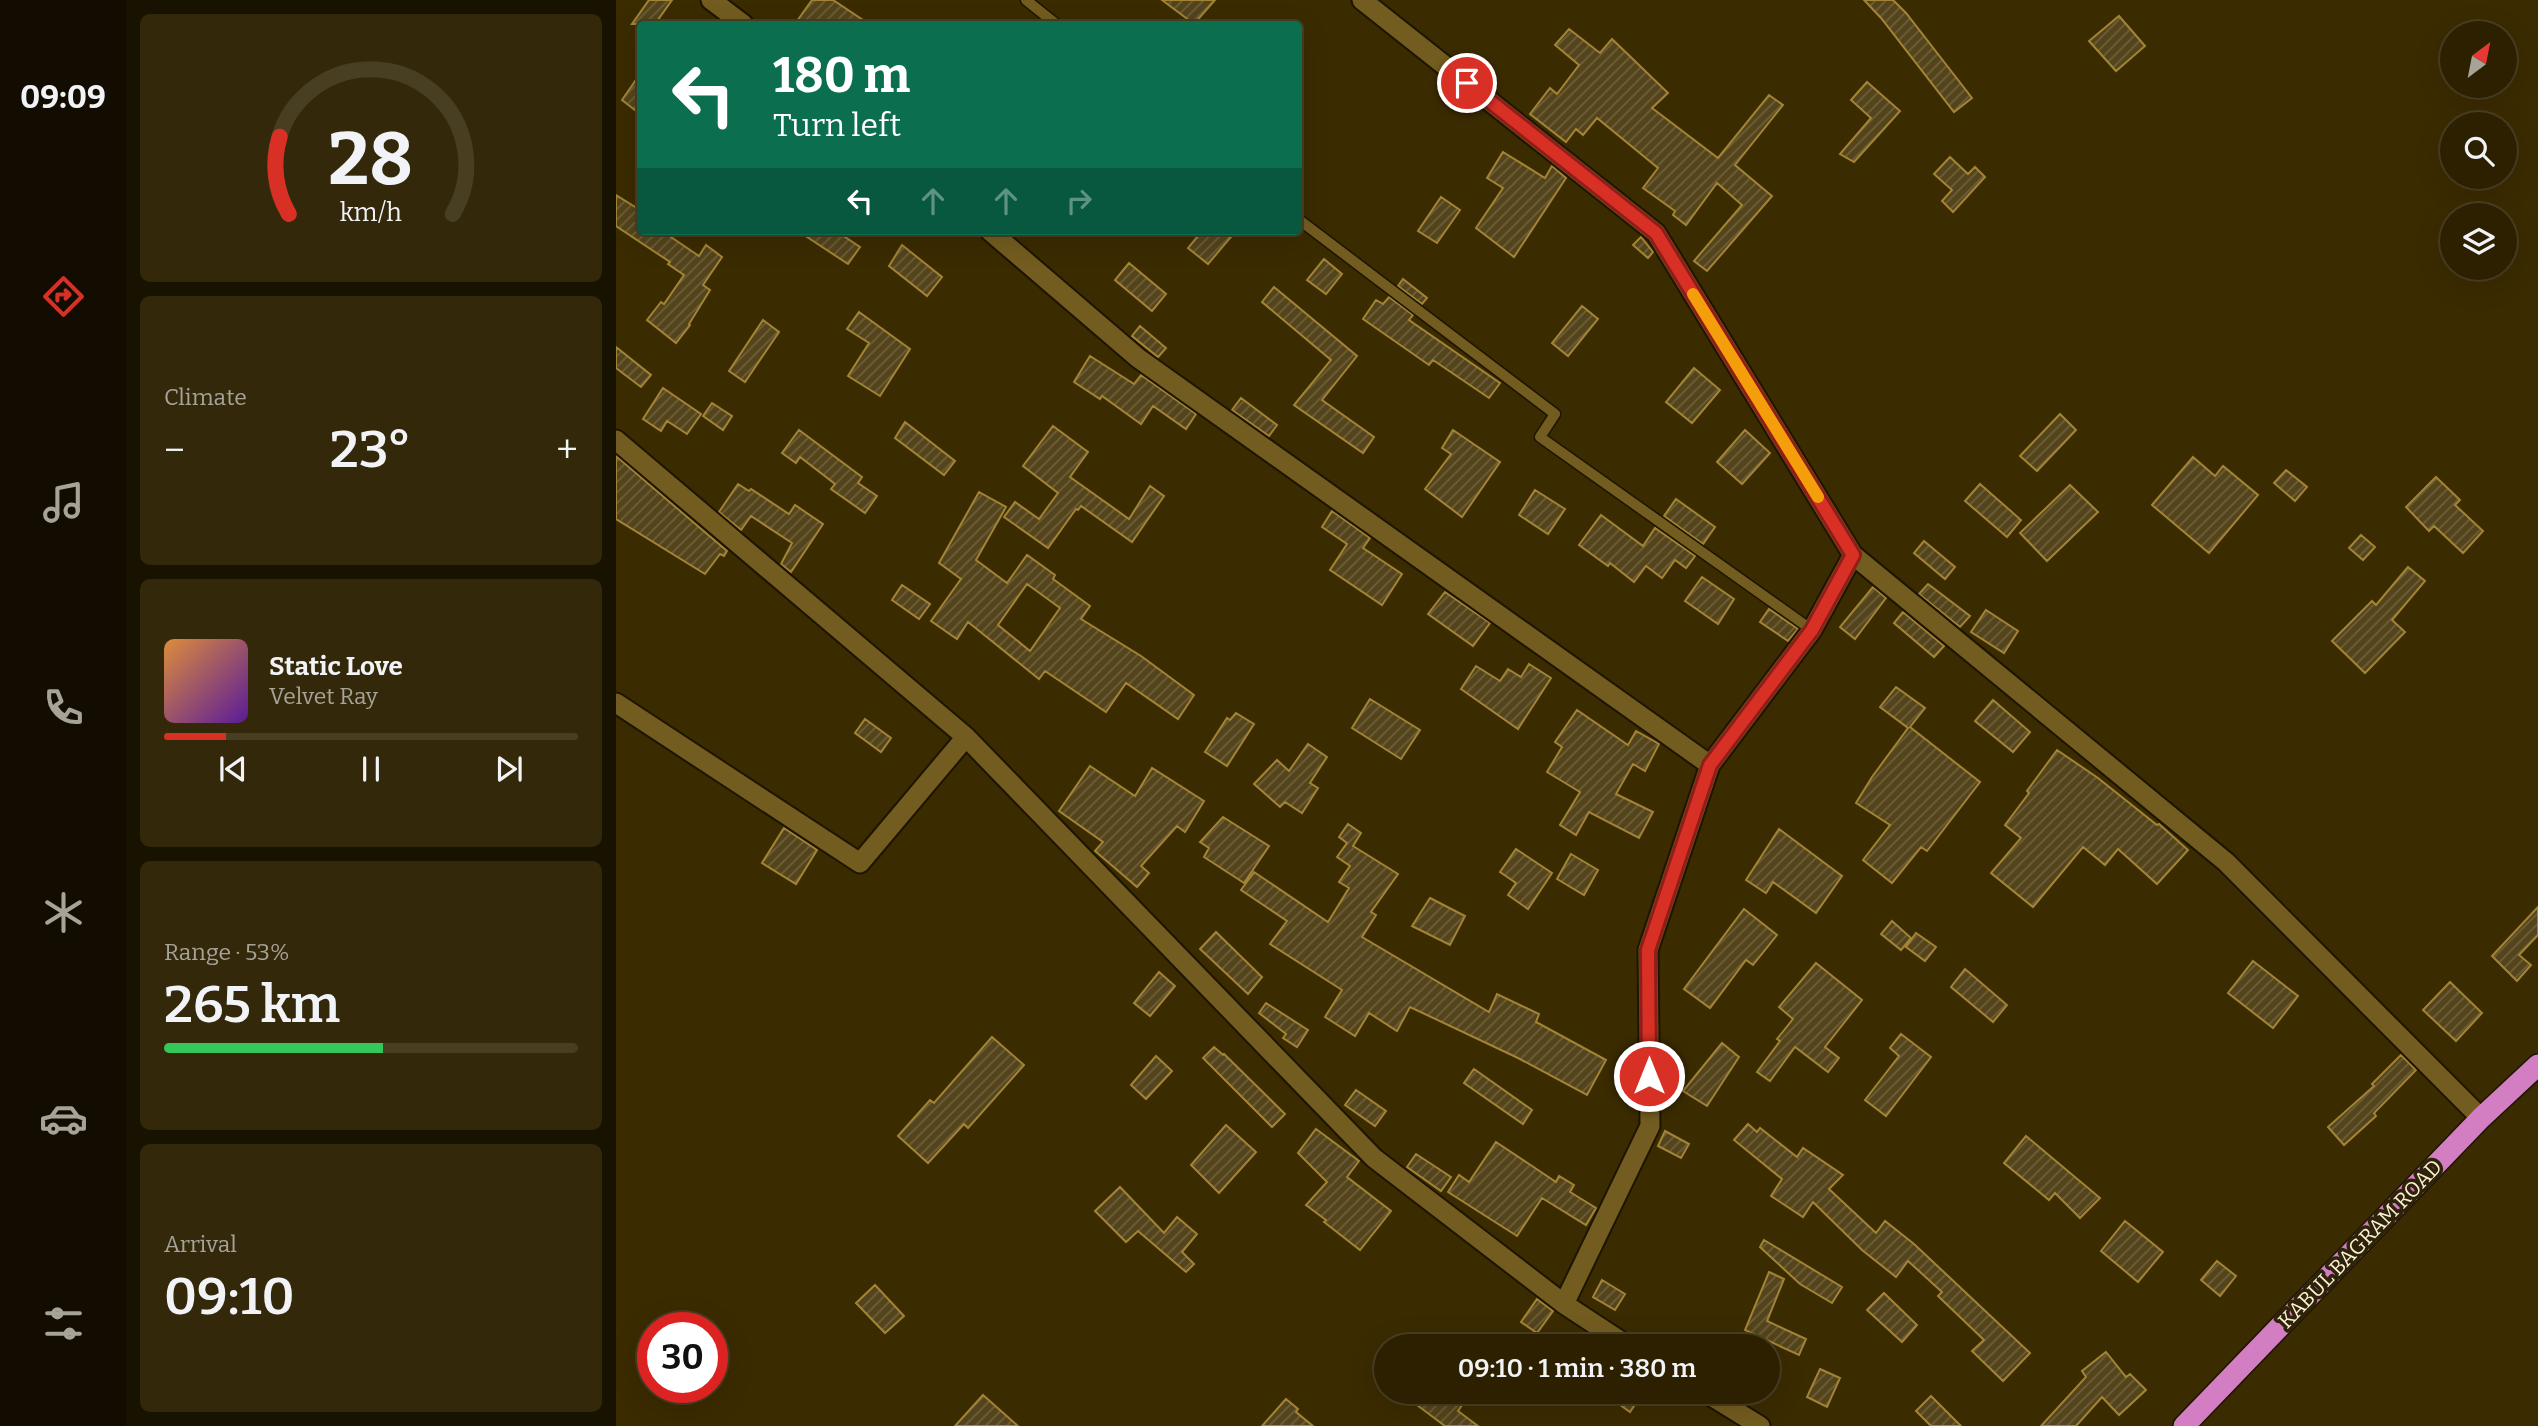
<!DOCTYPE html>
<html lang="en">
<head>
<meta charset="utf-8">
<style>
  body { margin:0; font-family:Bitter,serif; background:#34280a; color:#f1f3f6; height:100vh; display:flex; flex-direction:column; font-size:26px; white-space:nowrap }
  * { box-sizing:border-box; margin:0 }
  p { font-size:23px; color:#a6a399 }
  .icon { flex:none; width:38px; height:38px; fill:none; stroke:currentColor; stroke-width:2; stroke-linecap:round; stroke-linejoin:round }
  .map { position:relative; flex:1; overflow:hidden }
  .side { display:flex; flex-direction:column; gap:14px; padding:14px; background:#181200; width:490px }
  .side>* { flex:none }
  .guide { position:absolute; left:21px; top:21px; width:665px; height:214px; border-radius:7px; box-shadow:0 7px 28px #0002,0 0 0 2px #483e22; background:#0b6e4f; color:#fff; overflow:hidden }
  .needle { width:46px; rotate:32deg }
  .tools { position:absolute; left:1824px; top:21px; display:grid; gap:14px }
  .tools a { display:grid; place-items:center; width:77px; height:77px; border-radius:50%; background:#2c2000; box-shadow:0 7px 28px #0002,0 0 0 2px #483e22; font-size:35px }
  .speed { position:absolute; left:21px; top:1312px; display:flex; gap:14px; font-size:35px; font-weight:700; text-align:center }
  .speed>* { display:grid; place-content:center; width:91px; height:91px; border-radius:50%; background:#2c2000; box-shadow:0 7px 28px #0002,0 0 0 2px #483e22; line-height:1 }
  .speed .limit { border:10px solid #d22; background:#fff; color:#111 }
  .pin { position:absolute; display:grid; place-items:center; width:60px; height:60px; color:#fff; margin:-30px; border:4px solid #fff; border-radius:50%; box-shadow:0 2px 7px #0007 }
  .me { position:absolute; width:77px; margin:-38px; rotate:0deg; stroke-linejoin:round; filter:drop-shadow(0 0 5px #0008) }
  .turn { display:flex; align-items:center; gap:24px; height:147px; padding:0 21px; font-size:32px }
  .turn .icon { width:91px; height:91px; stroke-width:2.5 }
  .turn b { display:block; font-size:49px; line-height:60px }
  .lanes { display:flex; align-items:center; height:66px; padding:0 21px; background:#0003; justify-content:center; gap:35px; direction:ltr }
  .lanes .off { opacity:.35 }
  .big { font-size:52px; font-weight:600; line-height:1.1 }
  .side .widget { flex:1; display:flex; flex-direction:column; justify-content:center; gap:10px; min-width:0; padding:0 24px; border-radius:10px; background:#34280a }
  .side .dial { align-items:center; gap:0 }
  .dial svg { height:182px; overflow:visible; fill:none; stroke:#483e22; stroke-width:7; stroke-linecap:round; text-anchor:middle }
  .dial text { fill:#f1f3f6; stroke:none }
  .song { display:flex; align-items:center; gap:21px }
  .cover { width:84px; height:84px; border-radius:10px; background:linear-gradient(135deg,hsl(30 70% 55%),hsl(270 70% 35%)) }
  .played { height:7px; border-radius:4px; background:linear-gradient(90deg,#d93025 15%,#483e22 15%) }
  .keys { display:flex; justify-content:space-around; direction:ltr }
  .heat { display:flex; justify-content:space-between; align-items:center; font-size:38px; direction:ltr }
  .charge { height:10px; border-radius:5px; background:linear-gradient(90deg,#34c759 53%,#483e22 0) }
  .trip { position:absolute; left:758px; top:1334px; width:406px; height:70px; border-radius:35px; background:#2c2000; box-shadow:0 7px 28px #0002,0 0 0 2px #483e22; font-weight:600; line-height:70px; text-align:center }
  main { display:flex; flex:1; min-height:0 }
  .tabs { display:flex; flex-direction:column; width:126px; justify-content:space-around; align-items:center; background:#120d00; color:#a6a399 }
  .tabs .icon { width:49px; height:49px }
  .tabs .active { color:#d93025 }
  .tabs b { font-size:32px; color:#f1f3f6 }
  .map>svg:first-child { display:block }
  .building { fill:url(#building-hatch); stroke:#a38435; stroke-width:2; fill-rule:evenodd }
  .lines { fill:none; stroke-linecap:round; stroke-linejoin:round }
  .service-casing { stroke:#1e1500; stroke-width:13 }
  .minor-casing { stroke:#1e1500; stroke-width:23 }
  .trunk-casing { stroke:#1e1500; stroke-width:24 }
  .service { stroke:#735c1f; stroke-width:10 }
  .minor { stroke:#735c1f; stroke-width:19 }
  .trunk { stroke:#d37dc2; stroke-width:21 }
  .route-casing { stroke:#8d1f18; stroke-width:18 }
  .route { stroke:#d93025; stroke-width:12 }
  .slow { stroke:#f59e0b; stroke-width:12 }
  .labels { text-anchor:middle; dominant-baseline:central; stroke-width:7; stroke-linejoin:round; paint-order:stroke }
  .street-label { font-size:21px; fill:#fef1d3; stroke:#2d230a }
</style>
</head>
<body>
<main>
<nav class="tabs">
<b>09:09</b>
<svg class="icon active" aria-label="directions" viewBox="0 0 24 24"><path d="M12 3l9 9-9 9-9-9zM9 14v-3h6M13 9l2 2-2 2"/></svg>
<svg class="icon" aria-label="music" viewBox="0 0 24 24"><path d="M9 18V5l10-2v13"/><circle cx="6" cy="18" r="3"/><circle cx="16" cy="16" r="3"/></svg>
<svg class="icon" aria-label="phone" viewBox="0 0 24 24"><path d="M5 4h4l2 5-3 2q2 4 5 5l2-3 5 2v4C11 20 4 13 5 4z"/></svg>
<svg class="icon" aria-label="climate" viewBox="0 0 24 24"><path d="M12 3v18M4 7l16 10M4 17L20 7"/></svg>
<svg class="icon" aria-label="car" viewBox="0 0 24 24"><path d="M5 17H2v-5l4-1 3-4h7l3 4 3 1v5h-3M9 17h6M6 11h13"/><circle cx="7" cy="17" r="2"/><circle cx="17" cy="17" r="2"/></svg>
<svg class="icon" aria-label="filters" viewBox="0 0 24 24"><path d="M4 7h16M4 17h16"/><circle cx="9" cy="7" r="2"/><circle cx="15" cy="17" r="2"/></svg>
</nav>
<section class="side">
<div class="widget dial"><svg viewBox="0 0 100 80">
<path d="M14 69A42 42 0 1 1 86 69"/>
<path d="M14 69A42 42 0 0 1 10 35" stroke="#d93025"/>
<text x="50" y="56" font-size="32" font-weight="700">28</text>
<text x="50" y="72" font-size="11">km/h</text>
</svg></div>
<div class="widget"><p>Climate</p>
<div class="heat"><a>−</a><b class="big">23°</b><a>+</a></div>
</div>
<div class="widget">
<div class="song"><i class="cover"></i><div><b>Static Love</b><p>Velvet Ray</p></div></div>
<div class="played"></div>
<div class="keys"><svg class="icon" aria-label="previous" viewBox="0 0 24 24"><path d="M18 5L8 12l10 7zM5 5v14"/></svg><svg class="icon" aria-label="pause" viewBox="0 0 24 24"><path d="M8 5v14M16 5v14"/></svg><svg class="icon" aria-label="next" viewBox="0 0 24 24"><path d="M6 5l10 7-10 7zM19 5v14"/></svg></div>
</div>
<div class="widget"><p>Range · 53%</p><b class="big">265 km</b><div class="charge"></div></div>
<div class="widget"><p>Arrival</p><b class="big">09:10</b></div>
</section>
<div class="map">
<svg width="1922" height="1426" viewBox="0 0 1922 1426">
  <defs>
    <pattern id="building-hatch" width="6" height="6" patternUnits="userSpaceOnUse" patternTransform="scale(1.75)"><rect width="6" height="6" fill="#54441b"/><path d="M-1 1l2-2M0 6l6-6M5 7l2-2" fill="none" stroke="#6e5f3b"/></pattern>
  </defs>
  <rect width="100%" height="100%" fill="#3b2b00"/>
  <path class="building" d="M33,0H56L39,24H16Z
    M196,0H217L253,24H179Z
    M546,0H599L578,24Z
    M1248,0H1277L1290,13L1356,98L1338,112L1265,18Z
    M1503,16L1529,46L1500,71L1473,41Z
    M953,29L984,53L996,39L1052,93L1036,108L1102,158L1153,95L1167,105L1119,165L1156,196L1091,271L1078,261L1126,205L1101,183L1070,225L1057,215L1059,211L1027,188L1042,168L981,118L967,135L960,129L950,142L914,114L934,88L941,94L963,65L939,45Z
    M24,74V114L6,100Z
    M1251,82L1284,111L1238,162L1224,154L1255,118L1235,100Z
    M887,152L929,178L936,166L950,178L898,257L860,228L887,188L871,178Z
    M1334,157L1352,174L1359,167L1369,177L1337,212L1326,201L1336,190L1318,174Z
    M0,195L24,210V231H46L83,256L90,245L106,257L87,285L94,290L73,324L74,325L60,343L31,320L45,302L48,304L68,275L52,264L54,262L0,226Z
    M825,197L844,210L821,243L802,231Z
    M182,231H220L244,247L232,264Z
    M586,231H620L592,264L572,248Z
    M1025,237L1037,252L1032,258L1017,245Z
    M286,245L326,277L311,296L273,266Z
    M708,259L726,274L710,294L691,280Z
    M513,263L550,294L536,311L499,280Z
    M787,279L811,298L806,304L782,286Z
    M658,287L741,356L706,400L758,437L747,453L678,405L715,360L646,302Z
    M773,297L797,315L793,320L884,383L873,398L817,360L813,365L747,319L760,300L767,304Z
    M966,306L982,319L952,356L936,343Z
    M243,312L294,349L264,396L232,376L253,343L231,329Z
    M147,320L163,332L129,382L113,371Z
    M524,326L550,348L542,357L516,336Z
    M0,347L35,375L25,387L0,368Z
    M474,356L518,384L525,375L580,414L570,429L537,406L525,424L486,396L484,399L458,382Z
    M1078,368L1104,390L1076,423L1050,402Z
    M47,388L85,414L71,434L51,421L45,431L27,419Z
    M625,398L661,425L653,436L616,410Z
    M96,403L116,416L107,430L87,416Z
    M1444,414L1460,430L1421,471L1404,456Z
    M289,422L339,461L328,475L279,438Z
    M437,426L472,452L454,477L513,519L534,486L548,496L516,542L465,506L462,510L460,509L432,548L388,517L399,502L423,519L442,493L407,466Z
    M183,430L246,477L242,483L261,496L249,513L215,489L219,484L184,457L180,463L166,453Z
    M837,430L884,462L846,517L809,489L835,454L826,448Z
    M1129,430L1154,453L1126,484L1101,462Z
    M0,456L111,551L108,556L104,554L89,574L0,519Z
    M1577,457L1599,476L1607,466L1642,495L1593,553L1536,505Z
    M1670,470L1691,487L1679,501L1658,483Z
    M1820,477L1844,500L1839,505L1867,531L1847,553L1818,526L1813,531L1790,507Z
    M122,484L133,491L135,489L173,514L179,505L207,524L175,572L165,564L176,543L135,516L125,530L103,512Z
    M1364,484L1405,520L1391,537L1349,501Z
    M1454,485L1482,512L1431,561L1404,533Z
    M919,490L949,509L932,534L903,515Z
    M363,492L390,507L360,560L391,583L411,555L439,575L437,579L474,606L465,619L525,656L578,695L562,719L510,683L490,712L429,671L423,679L352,622L341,639L315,621L345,579L323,563ZM411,584L444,608L414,651L382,625Z
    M1060,499L1099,527L1087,544L1048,516Z
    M716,511L754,538L747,548L786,574L766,605L714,570L731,544L706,527Z
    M985,515L1027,546L1039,528L1079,556L1070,568L1059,560L1046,578L1030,566L1018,582L994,563L992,566L963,545Z
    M1745,535L1759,547L1747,560L1733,548Z
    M1308,541L1339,567L1329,579L1298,553Z
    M1792,567L1809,581L1776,620L1789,632L1749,673L1716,641L1756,601L1760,605Z
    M1086,577L1118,599L1102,624L1069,601Z
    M1312,584L1354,616L1344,627L1303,594Z
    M286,585L314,604L303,619L276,600Z
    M1257,587L1270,598L1239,639L1224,627Z
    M829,592L874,623L857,646L812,614Z
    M1153,609L1182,629L1172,641L1144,622Z
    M1370,610L1402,631L1388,653L1355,632Z
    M1287,612L1328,646L1318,657L1278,623Z
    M913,664L935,678L902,729L845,689L860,666L884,681L892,669L905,677Z
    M1280,687L1309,708L1294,727L1364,782L1311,851L1305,847L1276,883L1247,860L1274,825L1240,803L1256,777L1292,728L1264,707Z
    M754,699L804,730L785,759L736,728Z
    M1377,700L1414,732L1397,752L1359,721Z
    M961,710L1012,745L1020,731L1043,744L1029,771L1017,764L1000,794L1037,812L1023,838L973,812L960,835L944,825L964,792L931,772L946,747L939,742Z
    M620,713L638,724L611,766L589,752L611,718L614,720Z
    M249,719L275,738L265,752L239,733Z
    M692,744L711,757L694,783L702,788L686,813L669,802L664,807L638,784L661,760L673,771Z
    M1441,750L1482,778L1541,825L1543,824L1572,850L1541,884L1502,849L1489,865L1467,847L1417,907L1375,873L1405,838L1389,825L1413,793L1411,791Z
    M474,766L519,796L536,768L588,801L569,832L561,826L525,866L533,873L521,887L479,851L487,842L443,811Z
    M607,817L653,846L628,883L588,857L593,848L584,842Z
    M732,824L745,833L737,846L782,874L755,912L760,915L746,937L873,1012L881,994L923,1014L920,1022L990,1060L971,1095L902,1058L794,1007L781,1031L753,1013L739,1036L709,1017L726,990L654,944L671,921L625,890L638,872L712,922L733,888L723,882L734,866L721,857L731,843L723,837Z
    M168,828L201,850L180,884L146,863Z
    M1163,829L1226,876L1200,913L1157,882L1150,893L1130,880Z
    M900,849L936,873L912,909L892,895L900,883L884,872Z
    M955,854L982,870L968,895L941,879Z
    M814,898L849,916L834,945L796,926Z
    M1922,907V935L1903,955L1915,965L1901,981L1876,956Z
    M1128,909L1161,935L1137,965L1130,960L1094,1008L1068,989Z
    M1276,921L1295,938L1285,950L1265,934Z
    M600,932L646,977L632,994L584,949Z
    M1300,933L1320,947L1309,961L1290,947Z
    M1637,961L1682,996L1657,1028L1612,993Z
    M1200,963L1246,1000L1209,1047L1223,1058L1212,1072L1179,1047L1154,1081L1141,1072L1164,1041L1161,1039L1177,1019L1163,1007Z
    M1349,969L1391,1005L1377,1022L1335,987Z
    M543,972L559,986L534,1016L518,1003Z
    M1834,982L1866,1013L1840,1041L1807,1010Z
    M650,1003L692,1030L681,1047L667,1038L670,1034L643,1013Z
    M1285,1034L1315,1057L1270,1116L1249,1100L1283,1056L1274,1048Z
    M376,1037L408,1065L352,1128L348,1124L312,1163L282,1136L314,1100L318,1103Z
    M1106,1043L1123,1057L1091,1106L1067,1091Z
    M598,1047L607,1055L608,1054L669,1114L656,1127L587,1058Z
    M1785,1055L1800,1070L1758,1113L1760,1116L1728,1145L1712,1127L1758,1086L1756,1084Z
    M540,1056L556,1071L530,1099L515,1085Z
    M858,1069L916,1110L907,1124L848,1083Z
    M740,1090L770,1111L759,1126L729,1105Z
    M1132,1124L1141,1132L1144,1128L1181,1157L1187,1148L1227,1175L1213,1189L1260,1233L1269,1221L1298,1244L1414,1353L1387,1381L1356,1351L1368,1340L1322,1296L1326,1292L1292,1261L1280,1277L1246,1250L1197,1202L1187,1217L1155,1196L1166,1179L1118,1140Z
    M610,1125L640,1152L603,1193L575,1165Z
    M700,1129L743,1161L731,1177L775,1211L744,1250L708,1222L710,1220L690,1205L711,1182L682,1153Z
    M1049,1131L1073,1144L1065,1158L1042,1146Z
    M1410,1136L1484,1198L1464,1218L1439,1193L1433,1200L1388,1163Z
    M880,1142L940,1182L943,1176L958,1185L954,1192L980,1208L970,1225L926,1198L901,1236L832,1192L843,1175L853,1182Z
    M800,1154L835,1177L825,1191L791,1167Z
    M504,1187L548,1233L561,1217L581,1234L566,1252L578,1264L570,1272L522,1231L510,1242L479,1211Z
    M1509,1221L1547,1252L1522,1282L1485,1251Z
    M1148,1240L1226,1287L1216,1303L1184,1284L1144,1247Z
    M1601,1261L1620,1276L1604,1296L1585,1280Z
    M1153,1272L1168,1279L1151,1321L1190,1339L1183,1355L1129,1330Z
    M986,1280L1009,1294L999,1310L977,1297Z
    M259,1285L288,1316L269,1333L240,1303Z
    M1268,1293L1301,1325L1286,1342L1251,1310Z
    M921,1299L937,1311L921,1333L905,1322Z
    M1490,1352L1510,1377L1514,1374L1530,1390L1503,1415L1486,1397L1460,1426H1425L1470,1377L1466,1371Z
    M1204,1369L1224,1378L1211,1407L1191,1397Z
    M812,1391H843L851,1398L842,1411L862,1426H829L801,1405Z
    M985,1391H1028L1014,1412Z
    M367,1395L402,1426H339Z
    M1315,1396L1345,1426H1315L1300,1411Z
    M670,1399L682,1409L680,1412L697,1426H646Z"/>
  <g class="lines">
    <defs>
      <path id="service" d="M410,0L440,24
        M682,219L939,414L924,437L1196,630"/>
      <path id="minor" d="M95,0L127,24
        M746,0L1040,233L1237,555L1610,862L1865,1118
        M374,231L522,358L1094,765
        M0,440L350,737L758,1158L948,1304L1012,1346
        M0,703L244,863L350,737
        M948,1304L1034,1126L1032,950L1094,765L1196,630L1237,555
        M1087,1391L1144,1426"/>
      <path id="trunk" d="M1568,1426L1865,1118L1922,1065"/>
    </defs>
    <use href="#service" class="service-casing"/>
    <use href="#minor" class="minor-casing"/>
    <use href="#trunk" class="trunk-casing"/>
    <use href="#service" class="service"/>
    <use href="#minor" class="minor"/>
    <use href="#trunk" class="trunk"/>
  </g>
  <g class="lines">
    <defs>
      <path id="route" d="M851,83L1040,233L1237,555L1196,630L1094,765L1032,950L1033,1076"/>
    </defs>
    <use href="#route" class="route-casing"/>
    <use href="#route" class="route"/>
    <path class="slow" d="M1077,294L1202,497"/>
  </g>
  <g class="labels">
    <g class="street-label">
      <text transform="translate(1744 1244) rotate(-46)">KABUL BAGRAM ROAD</text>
    </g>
  </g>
</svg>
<div class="tools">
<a><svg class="needle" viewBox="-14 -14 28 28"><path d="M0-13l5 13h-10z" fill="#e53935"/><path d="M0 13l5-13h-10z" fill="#a6a399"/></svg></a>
<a><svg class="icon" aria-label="search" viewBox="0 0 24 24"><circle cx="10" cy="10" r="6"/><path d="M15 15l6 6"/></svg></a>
<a><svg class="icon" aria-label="layers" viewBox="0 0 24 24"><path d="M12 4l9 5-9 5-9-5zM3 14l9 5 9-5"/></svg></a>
</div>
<div class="speed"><div class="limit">30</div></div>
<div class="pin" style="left:851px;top:83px;background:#d93025"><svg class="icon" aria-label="arrive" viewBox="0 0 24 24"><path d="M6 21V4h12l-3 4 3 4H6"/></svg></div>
<svg class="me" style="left:1033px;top:1076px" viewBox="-20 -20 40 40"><circle r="17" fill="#d93025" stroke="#fff" stroke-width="3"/><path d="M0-11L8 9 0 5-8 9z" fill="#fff"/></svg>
<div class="trip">09:10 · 1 min · 380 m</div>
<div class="guide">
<div class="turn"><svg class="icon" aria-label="left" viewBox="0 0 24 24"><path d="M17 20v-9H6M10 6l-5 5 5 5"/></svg><div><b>180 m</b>Turn left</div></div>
<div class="lanes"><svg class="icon" aria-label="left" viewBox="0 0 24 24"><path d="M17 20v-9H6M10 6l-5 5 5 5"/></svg><svg class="icon off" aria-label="ahead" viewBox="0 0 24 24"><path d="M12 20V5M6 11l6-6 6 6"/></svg><svg class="icon off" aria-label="ahead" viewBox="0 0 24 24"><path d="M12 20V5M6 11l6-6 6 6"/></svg><svg class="icon off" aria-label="right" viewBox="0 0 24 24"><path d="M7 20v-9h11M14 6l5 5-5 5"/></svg></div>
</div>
</div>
</main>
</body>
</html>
